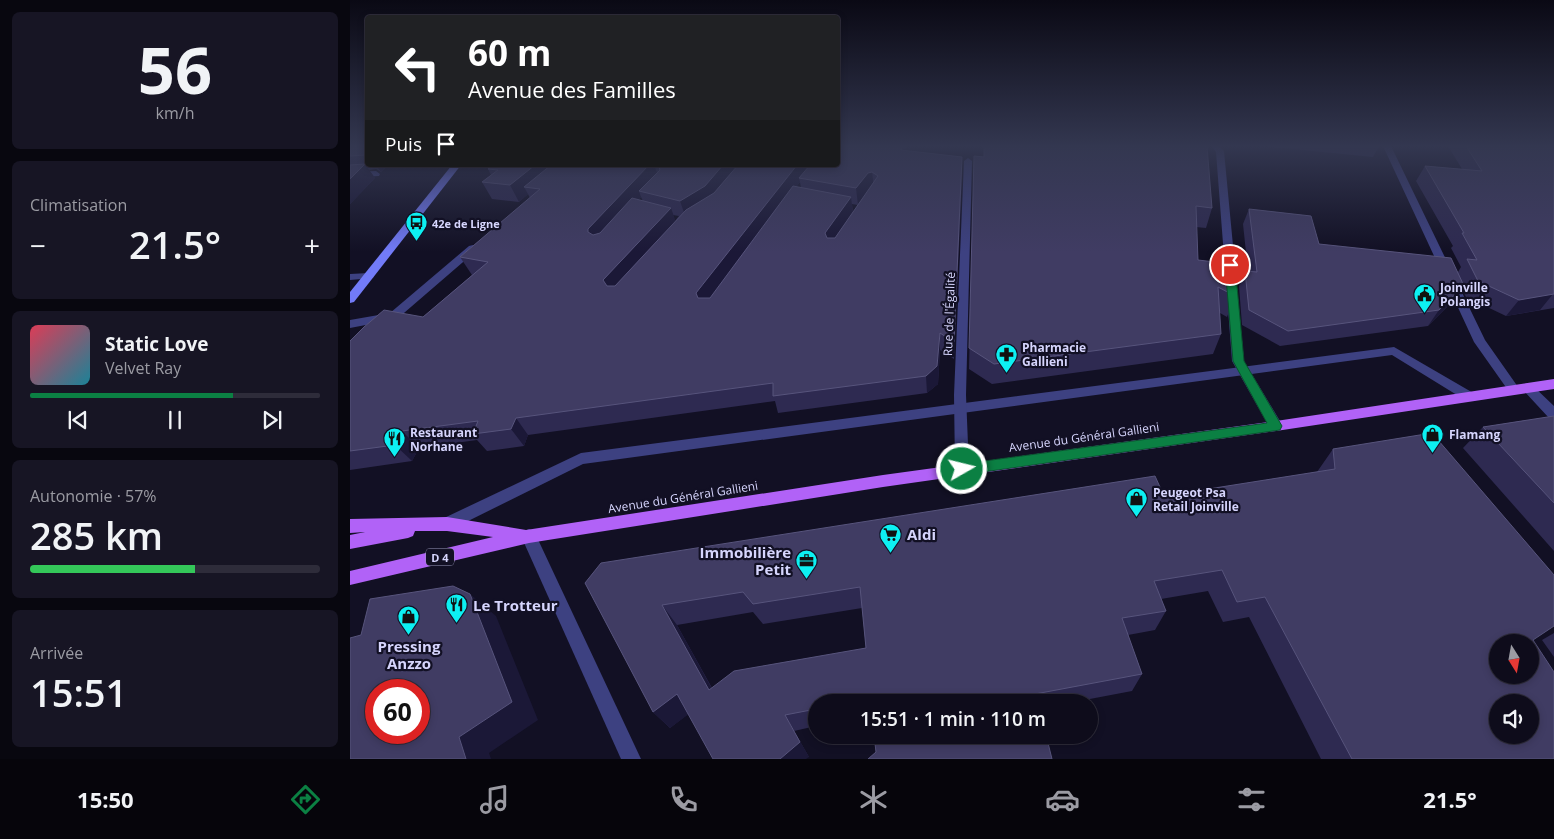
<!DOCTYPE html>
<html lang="fr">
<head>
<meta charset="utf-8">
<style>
  body { margin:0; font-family:"Open Sans",sans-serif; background:#171524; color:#f1f3f6; height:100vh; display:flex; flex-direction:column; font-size:19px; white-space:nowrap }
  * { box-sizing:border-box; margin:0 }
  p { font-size:16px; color:#9b9ba3 }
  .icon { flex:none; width:28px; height:28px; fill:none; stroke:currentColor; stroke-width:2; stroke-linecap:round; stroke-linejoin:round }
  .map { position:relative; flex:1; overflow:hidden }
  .drawer { display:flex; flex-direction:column; gap:12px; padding:12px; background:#08070f; width:350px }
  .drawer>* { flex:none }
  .hud { position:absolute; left:15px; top:15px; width:475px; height:152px; border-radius:5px; box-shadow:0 2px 8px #0003,0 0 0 1px #2e2c3a; background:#202124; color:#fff; overflow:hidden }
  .needle { width:32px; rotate:169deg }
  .buttons { position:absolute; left:1139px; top:634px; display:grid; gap:10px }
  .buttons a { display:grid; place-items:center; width:50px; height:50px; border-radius:50%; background:#0e0c1b; box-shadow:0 2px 8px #0003,0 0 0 1px #2e2c3a; font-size:25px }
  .speed { position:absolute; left:15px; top:679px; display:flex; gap:10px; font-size:25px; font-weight:700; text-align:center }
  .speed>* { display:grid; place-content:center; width:65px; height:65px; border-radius:50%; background:#0e0c1b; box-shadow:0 2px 8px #0003,0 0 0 1px #2e2c3a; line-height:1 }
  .speed .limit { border:8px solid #d22; background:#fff; color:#111 }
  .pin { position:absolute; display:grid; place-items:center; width:42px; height:42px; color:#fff; margin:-21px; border:2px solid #fff; border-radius:50%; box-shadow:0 1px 5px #0007 }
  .me { position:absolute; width:55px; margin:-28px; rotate:82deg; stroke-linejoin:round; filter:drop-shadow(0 0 4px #0008) }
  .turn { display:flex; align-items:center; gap:18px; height:105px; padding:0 20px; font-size:22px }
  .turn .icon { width:65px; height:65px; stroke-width:2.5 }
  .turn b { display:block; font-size:35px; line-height:42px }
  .then { display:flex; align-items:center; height:48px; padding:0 20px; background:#0003; gap:10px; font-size:19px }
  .big { font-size:38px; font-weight:600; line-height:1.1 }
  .drawer .widget { flex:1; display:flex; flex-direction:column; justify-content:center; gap:8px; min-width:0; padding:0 18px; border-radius:8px; background:#171524 }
  .drawer .dial { align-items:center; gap:0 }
  .dial b { font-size:65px; line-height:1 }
  .song { display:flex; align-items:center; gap:15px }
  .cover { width:60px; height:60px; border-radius:8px; background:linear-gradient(135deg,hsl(350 70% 55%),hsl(190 70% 35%)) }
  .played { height:5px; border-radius:2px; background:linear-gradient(90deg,#0b8043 70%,#2e2c3a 70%) }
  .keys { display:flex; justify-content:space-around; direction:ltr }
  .heat { display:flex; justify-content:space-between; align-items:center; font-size:28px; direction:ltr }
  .charge { height:8px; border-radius:4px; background:linear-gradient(90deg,#34c759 57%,#2e2c3a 0) }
  .trip { position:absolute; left:458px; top:694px; width:290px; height:50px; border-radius:25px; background:#0e0c1b; box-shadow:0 2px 8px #0003,0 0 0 1px #2e2c3a; font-weight:600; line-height:50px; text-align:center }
  .dock { display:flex; height:80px; justify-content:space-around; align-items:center; background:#06050b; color:#9b9ba3 }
  .dock .icon { width:35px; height:35px }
  .dock .on { color:#0b8043 }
  .dock b { font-size:22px; color:#f1f3f6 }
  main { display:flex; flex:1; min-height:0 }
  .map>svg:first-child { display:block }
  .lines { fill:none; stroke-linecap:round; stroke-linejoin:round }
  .service { fill:#3d4181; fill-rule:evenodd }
  .minor { fill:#3d4181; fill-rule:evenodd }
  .tertiary { fill:#3d4181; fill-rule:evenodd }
  .secondary { fill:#727bf8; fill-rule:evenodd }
  .primary { fill:#b162f7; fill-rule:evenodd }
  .wall { fill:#2e2a51; fill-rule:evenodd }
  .shaded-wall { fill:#1b1837 }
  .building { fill:#403c63; stroke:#57547c; fill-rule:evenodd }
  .route { fill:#0b8043; stroke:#07532c }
  .labels { text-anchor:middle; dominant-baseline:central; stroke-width:4.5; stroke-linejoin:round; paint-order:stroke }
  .far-poi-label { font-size:11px; font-weight:bold; fill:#d6d5fd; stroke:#121024; text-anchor:start }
  .shield { fill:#121024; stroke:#9b9abc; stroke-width:1 }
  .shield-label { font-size:11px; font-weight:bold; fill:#d6d5fd }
  .poi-label { font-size:12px; font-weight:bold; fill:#d6d5fd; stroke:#121024; text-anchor:start }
  .street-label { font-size:12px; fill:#d6d5fd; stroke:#121024 }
  .near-poi-label { font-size:15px; font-weight:bold; fill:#d6d5fd; stroke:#121024; text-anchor:start }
</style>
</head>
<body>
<main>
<section class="drawer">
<div class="widget dial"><b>56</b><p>km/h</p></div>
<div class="widget"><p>Climatisation</p>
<div class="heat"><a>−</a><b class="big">21.5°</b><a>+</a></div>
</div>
<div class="widget">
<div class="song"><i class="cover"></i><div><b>Static Love</b><p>Velvet Ray</p></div></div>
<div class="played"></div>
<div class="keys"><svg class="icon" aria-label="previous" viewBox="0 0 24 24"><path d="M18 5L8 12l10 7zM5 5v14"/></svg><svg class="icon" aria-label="pause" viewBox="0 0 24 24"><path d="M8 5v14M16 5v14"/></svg><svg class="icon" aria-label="next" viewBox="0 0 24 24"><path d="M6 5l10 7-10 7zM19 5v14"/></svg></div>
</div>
<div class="widget"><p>Autonomie · 57%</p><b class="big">285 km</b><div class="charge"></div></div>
<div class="widget"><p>Arrivée</p><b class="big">15:51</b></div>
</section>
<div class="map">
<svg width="1204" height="759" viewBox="0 0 1204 759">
  <rect width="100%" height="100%" fill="#121024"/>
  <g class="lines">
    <path class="service" d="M1044,347L1125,394L1126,397L1125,400H1115L1042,355L233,464L102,529L97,531L92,529L89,524L92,519L231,453Z"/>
    <path class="minor" d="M861,146H869L874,151L894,361L933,426L931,430L926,431L921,430L882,361L866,152Z
      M1033,146H1041L1135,340L1168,387L1170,390L1168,393H1160L1124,342Z
      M618,158L622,161L616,395L619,469L617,473L612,475L607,473L605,469L604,395L614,161Z
      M26,171L30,174L29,176L0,178V172Z
      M123,245L127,246V250L47,319L0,328V320L40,313L119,246Z
      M19,273L24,276L23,278L0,280V274Z
      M1178,383L1182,385L1204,406V419L1199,418L1174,391L1172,388L1174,385Z"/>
    <path class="tertiary" d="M179,529L184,531L291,759H271L171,536L174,531Z"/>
    <path class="secondary" d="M102,165H111L4,302L0,303V292Z"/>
    <path class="primary" d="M1204,379V389L926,431L533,487L179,543L0,585V571L143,537L97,531H65L63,536L58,538L0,549V535L15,532L0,533V519L97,517L176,530L533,475L926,421Z"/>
  </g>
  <path class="wall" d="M0,146H18V165H80L37,166L31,172L26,169L19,170L25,178L0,204Z
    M488,146H556V149H553V150L612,174L604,359L590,350L588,384L577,393L428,413L425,401L178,435L174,446L137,451L127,440L69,448L62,461L0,470V341L73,317L122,275L110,257L180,198L178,194L169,202L142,199L132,182L141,175L138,169L143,165H488ZM450,182L451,188L446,187ZM291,197L293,201L288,200ZM502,204L508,205L503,213ZM323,215L329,216L325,221Z
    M912,146H1029L1023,157Z
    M1098,146H1204V308L1156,316L1116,297L1112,289L1103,301L1078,326L930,346L892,325L889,286L895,271H898L893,224L899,209L969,244L1108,272L1111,267L1101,248L1103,246L1066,181L1075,166L1112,169Z
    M624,156L634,157L862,208L856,228L846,227L848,260L885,296L877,317L870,313L871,334L863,354L642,384L619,369Z
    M1204,416V551L1113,448L1133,427Z
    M983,449L1183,640L1204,759H971L899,617L873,622L858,591L811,599L816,611L805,630L778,635L792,674L782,691L724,702H466V726L444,731L459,757L338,714L320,728L303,712L235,583L814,496L967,472ZM512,608L516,648L362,688L327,625L403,612L413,624Z
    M1204,633V657L1192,640Z"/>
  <path class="shaded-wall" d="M612,157V174L604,359V342Z
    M15,164L25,178L0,204V179Z
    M26,165H37V166L31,172Z
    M185,165H213L174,187L178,194L169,202L160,185Z
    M299,165H304L310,180L289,191L291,197L246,246L238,232V229Z
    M373,165H392L360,203L336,218L330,201Z
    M447,165H463L449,178L450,182L352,310L346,293Z
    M522,172L524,188L508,205L506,188L518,173Z
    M501,197L503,213L477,250L475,233Z
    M321,208L327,225L261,297L253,280Z
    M1114,286L1103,301L1078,326L1089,310Z
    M1203,294L1190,310L1156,316L1169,300Z
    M590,333V350L588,384L577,393L576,376Z
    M166,418L178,435L174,446L161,429Z
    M52,431L69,448L62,461L45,445Z
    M120,594L146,616L188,720L139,753L141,759H116L109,737Z
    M312,605L327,625L372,707L359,690Z
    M327,694L343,711L320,728L303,712Z
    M435,715L459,757L456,759H430Z"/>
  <path class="building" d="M0,146H18V156L16,155L0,156Z
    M488,146H552L551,150L612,157L604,342L590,333L587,366L576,376L423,396V383L166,418L161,429L123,434L128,421L52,431L45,445L0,451V341L14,327L34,310L73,317L138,262L110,257L190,189L174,187L201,165H299L238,229V232L243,235L250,233L282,198L321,208L253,280L257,286H265L336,210L364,193L388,165H447L346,293L348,298H360L443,186L501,197L475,233L477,238H485L528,176L522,172L518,173L506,188L449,178L460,165H488Z
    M634,146H857L862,208L846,206L848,260L882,264L885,296L868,287L871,334L644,364L619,348L624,156L634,157Z
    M1116,146H1204V294L1169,300L1128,281L1117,259L1127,260L1112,233H1114L1075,166L1132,171Z
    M15,164L0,179V165Z
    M143,165H185L160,185L132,182L148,170L138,169Z
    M306,165H373L355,186L330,201L289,191L310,170L309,167Z
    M899,209L961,216L969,244L1101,258L1114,286L1089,310L938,331L899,310L895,271L907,272Z
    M1204,416V503L1133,427Z
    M1082,433L1204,575V626L1183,640L1204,672V759H1002L915,597L887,602L872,570L804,581L816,611L772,618L792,674L685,694L687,702H521V698L497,702H466V709L435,715L450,742L430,759H363L327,694L303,712L235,583L251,563L805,476L814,496L985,469L983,449ZM510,587L516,648L384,671L359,690L312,605L393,592L403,604ZM1148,642H1180V675H1148ZM1148,702H1180V735H1148Z
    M103,586L120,594L162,702L109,737L116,759H0V638L11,635L20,599ZM26,690H69V732H26Z
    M524,735H696L702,759H518L526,752Z"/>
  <linearGradient id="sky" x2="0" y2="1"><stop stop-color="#0a0914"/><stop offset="0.58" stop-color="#333750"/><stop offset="1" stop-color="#333750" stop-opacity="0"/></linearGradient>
  <rect width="1204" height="252" fill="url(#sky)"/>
  <path class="route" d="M880,262L885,265L894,361L932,426L930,430L612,475L607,473L605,469L607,466L612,464L917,423L883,361L875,265Z"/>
  <defs>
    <symbol id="bus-pin" viewBox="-11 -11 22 30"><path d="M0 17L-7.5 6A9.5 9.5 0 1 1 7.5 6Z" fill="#0df0f2" stroke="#121024"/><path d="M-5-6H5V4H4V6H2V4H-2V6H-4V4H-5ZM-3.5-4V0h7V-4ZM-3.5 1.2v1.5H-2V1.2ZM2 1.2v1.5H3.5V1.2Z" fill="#111"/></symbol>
    <symbol id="civic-pin" viewBox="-11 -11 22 30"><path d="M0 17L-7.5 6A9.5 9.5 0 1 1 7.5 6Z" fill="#0df0f2" stroke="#121024"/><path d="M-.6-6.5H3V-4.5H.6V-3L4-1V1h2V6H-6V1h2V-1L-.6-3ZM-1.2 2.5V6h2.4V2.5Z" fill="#111"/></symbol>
    <symbol id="pharmacy-pin" viewBox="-11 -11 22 30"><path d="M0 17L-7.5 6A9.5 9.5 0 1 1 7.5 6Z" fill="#0df0f2" stroke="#121024"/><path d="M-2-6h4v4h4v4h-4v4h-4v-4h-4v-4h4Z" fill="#111"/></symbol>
    <symbol id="shop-pin" viewBox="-11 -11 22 30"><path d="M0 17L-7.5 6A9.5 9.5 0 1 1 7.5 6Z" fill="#0df0f2" stroke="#121024"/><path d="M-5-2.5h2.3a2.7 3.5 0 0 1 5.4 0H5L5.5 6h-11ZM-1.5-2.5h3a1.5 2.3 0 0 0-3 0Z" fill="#111"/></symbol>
    <symbol id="restaurant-pin" viewBox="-11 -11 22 30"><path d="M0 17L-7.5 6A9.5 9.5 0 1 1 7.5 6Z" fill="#0df0f2" stroke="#121024"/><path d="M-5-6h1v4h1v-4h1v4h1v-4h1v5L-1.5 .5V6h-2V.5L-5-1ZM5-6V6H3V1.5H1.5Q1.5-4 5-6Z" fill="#111"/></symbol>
    <symbol id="supermarket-pin" viewBox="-11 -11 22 30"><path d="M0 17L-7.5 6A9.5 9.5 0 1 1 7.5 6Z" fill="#0df0f2" stroke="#121024"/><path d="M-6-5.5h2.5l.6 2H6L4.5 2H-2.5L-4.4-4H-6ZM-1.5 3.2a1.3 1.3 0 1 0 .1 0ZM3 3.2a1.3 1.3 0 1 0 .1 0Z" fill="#111"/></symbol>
    <symbol id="office-pin" viewBox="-11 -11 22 30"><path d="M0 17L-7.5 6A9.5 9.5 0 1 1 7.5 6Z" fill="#0df0f2" stroke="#121024"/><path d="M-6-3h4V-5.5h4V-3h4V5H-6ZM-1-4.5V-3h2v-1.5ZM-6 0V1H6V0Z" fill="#111"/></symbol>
  </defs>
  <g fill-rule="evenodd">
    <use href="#bus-pin" x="54" y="210" width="25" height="34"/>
    <use href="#civic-pin" x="1062" y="282" width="25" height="34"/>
    <use href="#pharmacy-pin" x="644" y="342" width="25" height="34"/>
    <use href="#shop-pin" x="1070" y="422" width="25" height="34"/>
    <use href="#restaurant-pin" x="32" y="426" width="25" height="34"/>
    <use href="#shop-pin" x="774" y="486" width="25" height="34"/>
    <use href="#supermarket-pin" x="528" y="522" width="25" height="34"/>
    <use href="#office-pin" x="444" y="548" width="25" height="34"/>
    <use href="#restaurant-pin" x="94" y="592" width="25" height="34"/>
    <use href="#shop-pin" x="46" y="604" width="25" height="34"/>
  </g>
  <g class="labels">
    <g class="far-poi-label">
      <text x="82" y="223">42e de Ligne</text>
    </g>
    <rect class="shield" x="76" y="548.5" width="28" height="17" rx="4"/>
    <g class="shield-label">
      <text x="90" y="557">D 4</text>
    </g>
    <g class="poi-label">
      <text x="1090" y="287">Joinville<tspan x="1090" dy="14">Polangis</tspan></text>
      <text x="672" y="347">Pharmacie<tspan x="672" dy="14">Gallieni</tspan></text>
      <text x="60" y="432">Restaurant<tspan x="60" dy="14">Norhane</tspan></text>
      <text x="1099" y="434">Flamang</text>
      <text x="803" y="492">Peugeot Psa<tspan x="803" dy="14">Retail Joinville</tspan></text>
    </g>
    <g class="street-label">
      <text transform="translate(599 314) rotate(-88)">Rue de l'Égalité</text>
      <text transform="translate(734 437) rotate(-8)">Avenue du Général Gallieni</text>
      <text transform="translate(333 497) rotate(-9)">Avenue du Général Gallieni</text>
    </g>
    <g class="near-poi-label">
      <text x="557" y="534">Aldi</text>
      <text x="441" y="552" text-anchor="end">Immobilière<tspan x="441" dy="17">Petit</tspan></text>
      <text x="123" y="605">Le Trotteur</text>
      <text x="59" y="646" text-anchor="middle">Pressing<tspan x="59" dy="17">Anzzo</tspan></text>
    </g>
  </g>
</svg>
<div class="buttons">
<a><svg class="needle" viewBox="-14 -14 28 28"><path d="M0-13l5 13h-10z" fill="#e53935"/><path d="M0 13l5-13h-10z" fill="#9b9ba3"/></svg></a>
<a><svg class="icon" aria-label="sound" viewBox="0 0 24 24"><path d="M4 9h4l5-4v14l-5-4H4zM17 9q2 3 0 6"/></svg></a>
</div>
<div class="speed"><div class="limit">60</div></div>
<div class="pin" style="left:880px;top:265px;background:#d93025"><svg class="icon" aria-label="arrive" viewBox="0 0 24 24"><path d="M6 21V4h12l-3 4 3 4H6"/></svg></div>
<svg class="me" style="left:612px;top:469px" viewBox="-20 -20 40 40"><circle r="17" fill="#0b8043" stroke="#fff" stroke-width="3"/><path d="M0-11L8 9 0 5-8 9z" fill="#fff"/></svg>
<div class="trip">15:51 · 1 min · 110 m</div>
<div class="hud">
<div class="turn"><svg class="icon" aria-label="left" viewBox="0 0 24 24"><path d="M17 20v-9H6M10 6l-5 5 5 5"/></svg><div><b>60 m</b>Avenue des Familles</div></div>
<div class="then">Puis<svg class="icon" aria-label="arrive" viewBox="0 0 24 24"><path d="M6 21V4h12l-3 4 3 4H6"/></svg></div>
</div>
</div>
</main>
<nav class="dock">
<b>15:50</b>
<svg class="icon on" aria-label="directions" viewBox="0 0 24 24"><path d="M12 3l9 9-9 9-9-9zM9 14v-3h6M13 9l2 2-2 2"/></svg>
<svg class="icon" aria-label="music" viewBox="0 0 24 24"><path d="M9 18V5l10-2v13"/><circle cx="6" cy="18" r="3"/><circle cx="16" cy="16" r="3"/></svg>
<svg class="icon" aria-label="phone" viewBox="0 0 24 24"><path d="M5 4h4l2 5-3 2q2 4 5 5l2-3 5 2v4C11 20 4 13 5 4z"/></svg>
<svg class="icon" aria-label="climate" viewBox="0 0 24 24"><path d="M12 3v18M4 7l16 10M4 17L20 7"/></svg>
<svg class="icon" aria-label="car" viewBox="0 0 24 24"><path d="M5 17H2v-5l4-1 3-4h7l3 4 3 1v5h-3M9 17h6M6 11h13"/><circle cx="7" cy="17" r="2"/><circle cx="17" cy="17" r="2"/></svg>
<svg class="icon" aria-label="filters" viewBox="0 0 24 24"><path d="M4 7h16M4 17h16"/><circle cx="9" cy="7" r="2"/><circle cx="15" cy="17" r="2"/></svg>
<b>21.5°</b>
</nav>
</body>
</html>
